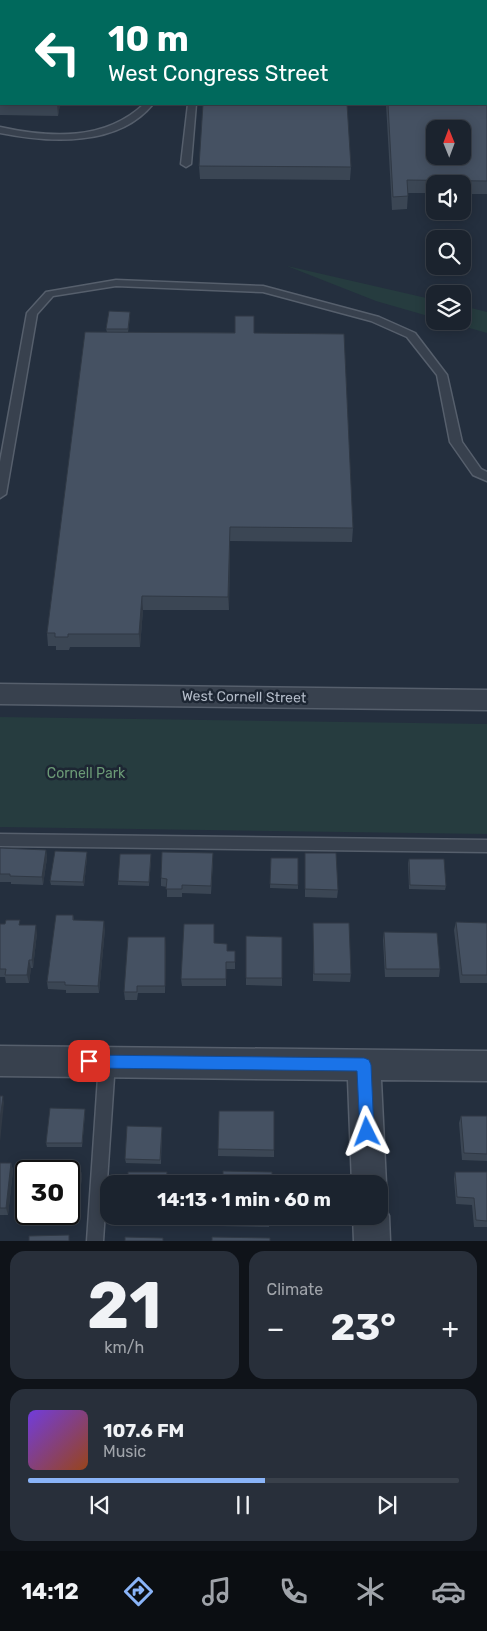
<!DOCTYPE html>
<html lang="en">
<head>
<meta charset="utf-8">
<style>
  body { margin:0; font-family:Rubik,sans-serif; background:#282f3a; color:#f1f3f6; height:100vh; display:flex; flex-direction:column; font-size:19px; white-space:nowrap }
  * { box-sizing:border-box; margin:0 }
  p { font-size:16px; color:#a0a4aa }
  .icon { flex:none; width:28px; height:28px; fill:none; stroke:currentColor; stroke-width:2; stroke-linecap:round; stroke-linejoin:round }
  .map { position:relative; height:1241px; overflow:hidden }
  .details { display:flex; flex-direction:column; gap:10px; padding:10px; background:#0f1319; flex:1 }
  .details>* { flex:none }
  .banner { position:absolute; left:0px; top:0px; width:488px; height:105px; box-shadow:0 2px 12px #0003,0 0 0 1px #39404a; background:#00695c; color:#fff; overflow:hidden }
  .needle { width:32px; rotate:359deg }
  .tools { position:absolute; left:426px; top:120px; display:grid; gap:10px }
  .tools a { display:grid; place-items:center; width:45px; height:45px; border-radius:10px; background:#1b232e; box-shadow:0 2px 12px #0003,0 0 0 1px #39404a; font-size:25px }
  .speed { position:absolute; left:15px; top:1160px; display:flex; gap:10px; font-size:25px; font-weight:700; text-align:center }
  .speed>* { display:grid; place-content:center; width:65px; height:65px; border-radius:50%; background:#1b232e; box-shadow:0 2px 12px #0003,0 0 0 1px #39404a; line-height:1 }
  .speed .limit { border:2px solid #111; border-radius:8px; background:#fff; color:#111 }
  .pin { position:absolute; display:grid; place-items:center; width:42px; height:42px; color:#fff; margin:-21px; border-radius:10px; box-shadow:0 2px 8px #0006 }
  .me { position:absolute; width:55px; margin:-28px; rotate:357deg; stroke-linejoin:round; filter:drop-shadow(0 0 4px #0008) }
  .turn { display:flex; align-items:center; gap:18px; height:105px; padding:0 25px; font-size:22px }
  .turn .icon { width:65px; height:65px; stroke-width:2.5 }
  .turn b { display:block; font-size:35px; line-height:42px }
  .big { font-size:38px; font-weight:700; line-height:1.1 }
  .details .tile { flex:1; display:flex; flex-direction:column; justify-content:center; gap:8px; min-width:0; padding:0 18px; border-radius:15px; background:#282f3a }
  .details .dial { align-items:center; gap:0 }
  .dial b { font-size:65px; line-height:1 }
  .song { display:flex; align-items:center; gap:15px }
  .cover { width:60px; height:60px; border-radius:8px; background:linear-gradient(135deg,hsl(260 70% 55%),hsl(20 70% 35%)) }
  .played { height:5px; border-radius:2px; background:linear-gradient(90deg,#8ab4f8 55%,#39404a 55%) }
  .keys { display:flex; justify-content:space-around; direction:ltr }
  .heat { display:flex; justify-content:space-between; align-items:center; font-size:28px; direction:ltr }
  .details .tiles { flex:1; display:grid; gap:10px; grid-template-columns:1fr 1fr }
  .tile:last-child { grid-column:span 2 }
  .trip { position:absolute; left:100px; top:1175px; width:288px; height:50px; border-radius:15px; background:#1b232e; box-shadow:0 2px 12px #0003,0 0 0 1px #39404a; font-weight:700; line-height:50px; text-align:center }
  .tabs { display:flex; height:80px; justify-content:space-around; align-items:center; background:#0b0e12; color:#a0a4aa }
  .tabs .icon { width:35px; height:35px }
  .tabs .active { color:#8ab4f8 }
  .tabs b { font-size:22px; color:#f1f3f6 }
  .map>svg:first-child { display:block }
  .green { fill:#263c3f }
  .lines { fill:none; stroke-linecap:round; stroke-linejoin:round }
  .lane-casing { stroke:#565f6c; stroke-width:3 }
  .street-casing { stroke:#565f6c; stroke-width:3 }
  .lane { fill:#38414e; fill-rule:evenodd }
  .street { fill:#38414e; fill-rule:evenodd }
  .wall { fill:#3b4654 }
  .shaded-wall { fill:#303945 }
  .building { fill:#455162; stroke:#303945; fill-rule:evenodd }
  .route { fill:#1a73e8; stroke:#114b97 }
  .labels { text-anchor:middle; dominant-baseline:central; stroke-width:5; stroke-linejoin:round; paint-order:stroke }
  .street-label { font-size:14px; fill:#b4bcc9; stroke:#1d2633 }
  .park-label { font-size:14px; fill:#6b9a76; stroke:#1d2633 }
</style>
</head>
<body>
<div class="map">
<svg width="487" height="1241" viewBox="0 0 487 1241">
  <rect width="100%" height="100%" fill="#242f3e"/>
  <path class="green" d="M287,266L435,300V318L376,301Z
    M463,306L487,312V333L445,321H462Z
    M0,717L487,724V834L0,827Z"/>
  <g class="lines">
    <defs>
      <path id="lane" d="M66,0H74L75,1H67Z
        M361,0H369L370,1H362Z
        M0,49L1,50V55H0Z
        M144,104H153C118,147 50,143 0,133V127C50,138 105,141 144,104Z
        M188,104H196L191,164L186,167L181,164Z
        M116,280L263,286L379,317L415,333L447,375L462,442L481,469L487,472V481L473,475L450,442L437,375L407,337L371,321L263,292L116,286L53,296L37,314L6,494L0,498V462L27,313L46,292Z
        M0,834L487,840V852L0,846Z
        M107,1055L113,1057L115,1062L103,1241H87L99,1062L101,1057Z"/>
      <path id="street" d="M206,0H223V1H206Z
        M0,27H1V37H0Z
        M486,33H487V43H486Z
        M0,684L487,690V710L0,704Z
        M0,1046L487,1051V1081L381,1080L386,1184L381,1196L379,1197V1184H352L348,1080L0,1076Z
        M379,1202L383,1204L389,1216L390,1241H354L353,1216H379Z"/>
    </defs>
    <use href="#lane" class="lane-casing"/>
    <use href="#street" class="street-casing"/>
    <use href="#lane" class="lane"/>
    <use href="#street" class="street"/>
  </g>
  <path class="wall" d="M0,0L23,1V0H45V1H1V15H0Z
    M487,41V194H462V184H435V193H408L407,209L392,210L386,104H486Z
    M0,56H1V104H60L58,116L0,115Z
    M199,166L351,167L350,180L200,179Z
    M130,316L128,332L254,333L353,528L352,542L230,541L229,610H143L140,647H70L69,650H56V646H48L47,633L107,332L106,329Z
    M0,848L46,850L47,858L43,885L11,884V882H0Z
    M87,852V857L84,886L51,885L50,881Z
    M305,853L338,890L337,898L305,897Z
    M271,858H298V889L270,888Z
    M151,859L149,886L118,885V881Z
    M409,859L446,886L445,890L409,889L408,863Z
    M213,861L211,894L182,893V897H167V887L161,886V878Z
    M73,915L74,920L105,929L99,993H66V990L48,989L47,982Z
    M456,922L487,923V983H460L454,930Z
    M313,923L351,974L350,982L313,981Z
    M0,924L21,925L37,933L33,968H31L29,983H6L5,977H0Z
    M214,924V943L227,951H235V969H226V986H182L181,979Z
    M384,932L440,969L439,977H385L383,940Z
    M246,936L282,937V986L246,985Z
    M166,945L165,993H138L137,1000H125L124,992Z
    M85,1109V1113L82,1147H47L46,1143Z
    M219,1111H274V1157L218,1156Z
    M461,1116H487V1161L462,1160L459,1123Z
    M162,1127L161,1164L126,1163L125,1159Z
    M0,1163H11L13,1170L8,1215H0Z
    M69,1172H81L82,1176L78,1211H69Z
    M455,1172H487V1227H474L472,1205L456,1204L454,1179Z
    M217,1216H269V1227L218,1226Z"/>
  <path class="shaded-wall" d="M57,104H60L58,116Z
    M130,312V316L128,334V329Z
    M230,527V541L229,610L228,597Z
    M142,596L143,610L140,647L139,634Z
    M46,850L47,858L43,885L42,877Z
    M87,852V857L84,886L83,882Z
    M104,921L105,929L99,993L98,986Z
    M36,925L37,933L33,968L32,960Z
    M165,937L166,945L165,993Z
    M29,960L31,968L29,983L27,975Z
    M3,1096L4,1103L0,1142V1120Z
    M11,1163L13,1170L8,1215L6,1208Z
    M81,1172L82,1176L78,1211V1207Z"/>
  <path class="building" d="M0,0L24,1H1V11H0Z
    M84,0H104L101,1H85Z
    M139,0H170L171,1H132Z
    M377,0H399L393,1H378Z
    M439,0H464L465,1H436Z
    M486,41H487V181L407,180L408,196L393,197L388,104H486ZM435,129H462V156H435Z
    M0,56H1V103H0Z
    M203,104H347L351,167L199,166Z
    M109,311L130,312L128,329H106Z
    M235,316H254V333L344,334L353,528L230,527L228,597L142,596L139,634H68V637H55V633H47L85,332L235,333Z
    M0,848L46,850L42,877L10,876V874H0Z
    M55,851L87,852L83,882L50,881Z
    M162,852L213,853L211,886L182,885V889H166L167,879L161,878Z
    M305,853H336L338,890L305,889Z
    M120,854H151L149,882L118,881Z
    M271,858H298V885L270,884Z
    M409,859H444L446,886L410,885Z
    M56,915H73V920L104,921L98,986L65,985V982H47Z
    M6,920H20L19,925H36L32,960H29L27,975H5L6,969H0V924H5Z
    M456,922L487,923V975H462Z
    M313,923H349L351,974H314Z
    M184,924H214V943L227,944V951H235V962H226V979H181Z
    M384,932L437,933L440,969H386Z
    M246,936L282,937V978H246Z
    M128,937H165V986H137V992H124Z
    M0,1096H3L0,1120Z
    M50,1108L85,1109L82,1143H46Z
    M219,1111H274V1150L218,1149Z
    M461,1116H487V1154L464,1153Z
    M127,1126L162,1127L160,1160L125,1159Z
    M0,1163H11L6,1208H0Z
    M223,1171L272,1172V1184H223Z
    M69,1172H81L78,1207H69Z
    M128,1172H167L166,1184H128Z
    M455,1172H487V1221L476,1220L474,1198L457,1197Z
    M217,1216H269V1220L217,1219Z
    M69,1235V1241H29V1236Z
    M125,1237L163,1238V1241H125Z
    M212,1237L270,1238V1241H212Z"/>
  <path class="route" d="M89,1055L364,1058L369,1060L371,1065L374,1132L372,1136L367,1138L362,1136L360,1132L357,1071L89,1068L84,1066L82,1061L84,1057Z"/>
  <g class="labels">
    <g class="street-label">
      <text transform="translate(244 697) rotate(1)">West Cornell Street</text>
    </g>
    <g class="park-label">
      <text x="86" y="773">Cornell Park</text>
    </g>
  </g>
</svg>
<div class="tools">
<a><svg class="needle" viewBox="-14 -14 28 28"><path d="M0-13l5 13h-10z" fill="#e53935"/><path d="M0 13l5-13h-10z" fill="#a0a4aa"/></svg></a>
<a><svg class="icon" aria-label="sound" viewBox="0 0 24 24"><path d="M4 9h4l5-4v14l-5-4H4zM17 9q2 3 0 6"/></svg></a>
<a><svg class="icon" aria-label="search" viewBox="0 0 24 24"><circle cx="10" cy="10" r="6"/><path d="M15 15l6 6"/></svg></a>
<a><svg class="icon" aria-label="layers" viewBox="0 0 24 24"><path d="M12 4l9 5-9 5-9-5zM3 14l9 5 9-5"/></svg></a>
</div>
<div class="speed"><div class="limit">30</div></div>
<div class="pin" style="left:89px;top:1061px;background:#d93025"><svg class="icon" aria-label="arrive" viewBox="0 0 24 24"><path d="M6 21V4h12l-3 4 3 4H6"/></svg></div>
<svg class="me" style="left:367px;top:1132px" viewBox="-20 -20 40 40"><path d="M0-17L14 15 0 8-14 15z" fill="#1a73e8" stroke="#fff" stroke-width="4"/></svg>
<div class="trip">14:13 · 1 min · 60 m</div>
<div class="banner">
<div class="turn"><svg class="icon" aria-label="left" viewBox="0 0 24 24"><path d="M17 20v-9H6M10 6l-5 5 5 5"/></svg><div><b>10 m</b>West Congress Street</div></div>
</div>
</div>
<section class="details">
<div class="tiles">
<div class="tile dial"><b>21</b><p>km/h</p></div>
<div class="tile"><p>Climate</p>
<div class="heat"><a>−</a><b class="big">23°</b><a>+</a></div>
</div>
<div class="tile">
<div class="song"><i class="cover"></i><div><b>107.6 FM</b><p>Music</p></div></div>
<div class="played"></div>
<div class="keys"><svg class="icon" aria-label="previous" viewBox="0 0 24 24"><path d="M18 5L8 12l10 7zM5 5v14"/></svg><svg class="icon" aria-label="pause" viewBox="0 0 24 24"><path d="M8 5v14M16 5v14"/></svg><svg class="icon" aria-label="next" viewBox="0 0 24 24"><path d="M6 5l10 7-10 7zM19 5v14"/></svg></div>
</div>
</div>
</section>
<nav class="tabs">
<b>14:12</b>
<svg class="icon active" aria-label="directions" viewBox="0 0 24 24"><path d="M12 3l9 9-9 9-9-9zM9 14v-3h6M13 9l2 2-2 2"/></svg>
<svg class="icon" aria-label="music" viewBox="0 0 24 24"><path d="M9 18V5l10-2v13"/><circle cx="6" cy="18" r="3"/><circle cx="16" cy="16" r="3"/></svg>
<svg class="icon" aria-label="phone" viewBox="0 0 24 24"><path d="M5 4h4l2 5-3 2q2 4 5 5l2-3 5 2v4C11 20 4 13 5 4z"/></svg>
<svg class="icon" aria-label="climate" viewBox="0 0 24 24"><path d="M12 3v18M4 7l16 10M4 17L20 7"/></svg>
<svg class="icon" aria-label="car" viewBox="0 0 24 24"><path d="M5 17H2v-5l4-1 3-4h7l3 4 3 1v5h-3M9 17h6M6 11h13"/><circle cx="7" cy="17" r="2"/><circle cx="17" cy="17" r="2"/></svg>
</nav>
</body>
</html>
